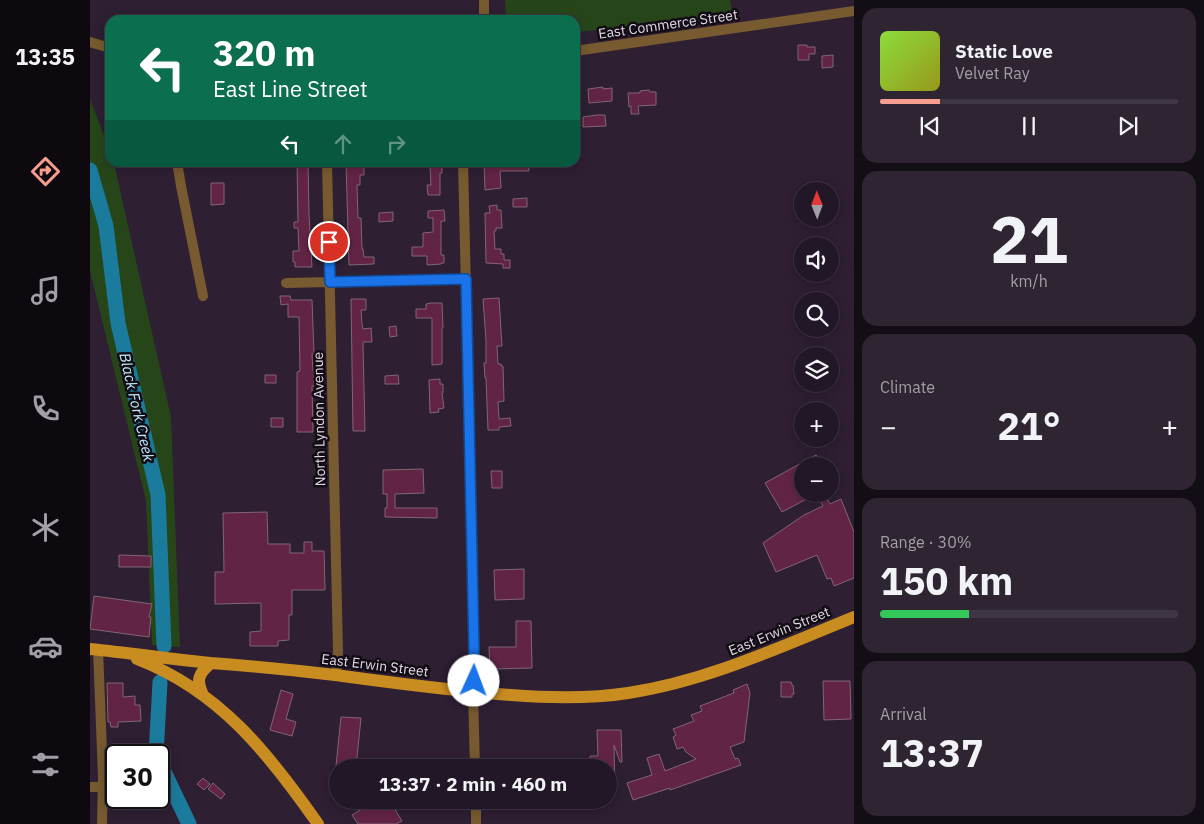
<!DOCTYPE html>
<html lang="en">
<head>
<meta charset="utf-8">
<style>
  body { margin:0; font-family:"IBM Plex Sans",sans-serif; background:#2e2432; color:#f1f3f6; height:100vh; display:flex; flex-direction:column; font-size:19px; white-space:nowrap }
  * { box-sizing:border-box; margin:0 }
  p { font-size:16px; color:#a29fa7 }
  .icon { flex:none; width:28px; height:28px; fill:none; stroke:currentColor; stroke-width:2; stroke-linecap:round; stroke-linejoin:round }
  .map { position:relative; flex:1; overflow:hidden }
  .details { display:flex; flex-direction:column; gap:8px; padding:8px; background:#130d15; width:350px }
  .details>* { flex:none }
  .banner { position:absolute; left:15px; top:15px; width:475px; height:152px; border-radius:15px; box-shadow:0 2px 12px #0003,0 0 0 1px #3f3643; background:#0b6e4f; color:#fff; overflow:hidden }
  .needle { width:32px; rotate:359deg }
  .controls { position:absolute; left:704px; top:182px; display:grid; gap:10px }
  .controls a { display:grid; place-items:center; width:45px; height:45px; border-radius:50%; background:#221726; box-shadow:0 2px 12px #0003,0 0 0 1px #3f3643; font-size:25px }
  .speed { position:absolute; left:15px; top:744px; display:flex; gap:10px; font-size:25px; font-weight:700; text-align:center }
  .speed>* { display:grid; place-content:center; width:65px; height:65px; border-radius:50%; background:#221726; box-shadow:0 2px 12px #0003,0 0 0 1px #3f3643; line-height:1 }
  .speed .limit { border:2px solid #111; border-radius:8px; background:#fff; color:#111 }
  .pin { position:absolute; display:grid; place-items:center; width:42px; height:42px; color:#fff; margin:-21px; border:2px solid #fff; border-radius:50%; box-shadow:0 1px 5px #0007 }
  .me { position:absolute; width:55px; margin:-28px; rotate:2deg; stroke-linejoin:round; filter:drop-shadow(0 0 4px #0008) }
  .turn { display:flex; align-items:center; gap:18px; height:105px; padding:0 25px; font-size:22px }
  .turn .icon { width:65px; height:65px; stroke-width:2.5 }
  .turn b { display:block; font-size:35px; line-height:42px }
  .lanes { display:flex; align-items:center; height:48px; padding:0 25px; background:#0003; justify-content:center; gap:25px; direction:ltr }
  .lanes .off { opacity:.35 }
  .big { font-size:38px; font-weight:800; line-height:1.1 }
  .details .card { flex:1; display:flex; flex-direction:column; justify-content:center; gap:8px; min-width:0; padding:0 18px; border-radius:15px; background:#2e2432 }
  .details .dial { align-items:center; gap:0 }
  .dial b { font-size:65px; line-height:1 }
  .song { display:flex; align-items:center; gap:15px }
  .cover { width:60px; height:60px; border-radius:8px; background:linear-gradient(135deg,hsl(90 70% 55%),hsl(60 70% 35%)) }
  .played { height:5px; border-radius:2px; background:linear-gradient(90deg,#f59d8e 20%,#3f3643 20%) }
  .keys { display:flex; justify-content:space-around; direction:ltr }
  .heat { display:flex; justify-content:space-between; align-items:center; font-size:28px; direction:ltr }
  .charge { height:8px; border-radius:4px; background:linear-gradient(90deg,#34c759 30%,#3f3643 0) }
  .trip { position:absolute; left:239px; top:759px; width:288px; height:50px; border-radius:25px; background:#221726; box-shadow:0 2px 12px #0003,0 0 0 1px #3f3643; font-weight:800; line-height:50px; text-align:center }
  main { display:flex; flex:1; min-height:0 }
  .tab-bar { display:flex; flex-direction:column; width:90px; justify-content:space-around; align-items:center; background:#0e090f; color:#a29fa7 }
  .tab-bar .icon { width:35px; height:35px }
  .tab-bar .selected { color:#f59d8e }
  .tab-bar b { font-size:22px; color:#f1f3f6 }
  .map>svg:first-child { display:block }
  .green { fill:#26461a }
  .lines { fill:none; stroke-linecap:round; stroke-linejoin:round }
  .river { stroke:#1b7b9d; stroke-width:15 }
  .building { fill:#622445; stroke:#826572 }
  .minor { stroke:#775a2f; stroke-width:10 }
  .major { stroke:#c98c20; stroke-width:12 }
  .route-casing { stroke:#114b97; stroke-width:12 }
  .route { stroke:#1a73e8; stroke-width:9 }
  .labels { text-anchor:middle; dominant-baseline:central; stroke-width:5; stroke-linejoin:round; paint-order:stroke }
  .street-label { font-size:14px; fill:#e1d7e4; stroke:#120c15 }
  .water-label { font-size:15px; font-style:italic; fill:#c1ebff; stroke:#120c15 }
</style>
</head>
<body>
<main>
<nav class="tab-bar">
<b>13:35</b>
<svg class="icon selected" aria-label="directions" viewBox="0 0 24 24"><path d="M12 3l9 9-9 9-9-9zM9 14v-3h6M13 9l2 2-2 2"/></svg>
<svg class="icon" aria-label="music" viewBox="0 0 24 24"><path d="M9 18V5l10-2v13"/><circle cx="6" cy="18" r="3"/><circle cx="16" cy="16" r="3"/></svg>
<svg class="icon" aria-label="phone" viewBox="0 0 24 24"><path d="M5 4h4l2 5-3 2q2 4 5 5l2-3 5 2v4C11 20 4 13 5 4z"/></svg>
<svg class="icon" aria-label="climate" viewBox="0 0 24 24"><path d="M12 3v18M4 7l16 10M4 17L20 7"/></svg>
<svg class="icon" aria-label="car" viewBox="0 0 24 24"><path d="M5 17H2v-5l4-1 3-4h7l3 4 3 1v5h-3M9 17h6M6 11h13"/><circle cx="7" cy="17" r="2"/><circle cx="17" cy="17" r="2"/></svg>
<svg class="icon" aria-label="filters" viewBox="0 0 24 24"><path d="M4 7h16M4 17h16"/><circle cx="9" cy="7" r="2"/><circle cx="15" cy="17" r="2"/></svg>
</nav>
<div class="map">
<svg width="764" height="824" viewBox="0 0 764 824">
  <rect width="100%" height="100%" fill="#2e1f33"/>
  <path class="green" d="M415,0H640L643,17L485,32V20H416Z
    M0,99L20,151V162L24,163L81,417L90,647L62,645L56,501L0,271Z"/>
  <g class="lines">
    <path class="river" d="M0,170L16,226L28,323L68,495L74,646
      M66,755L70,682
      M69,761L99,824"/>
  </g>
  <path class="building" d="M708,45H717V47H725V54H719V60H708Z
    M743,55V67L732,68V56Z
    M513,87V89L522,88V101L499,103L498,89Z
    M559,90L560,92H566V105L548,106L549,114H541V106L539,107L538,93H550V91Z
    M507,115H515L516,126L493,127V117Z
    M207,162H218L219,215L222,267H205V262H203V251H209L208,228H204V222H208Z
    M256,162H266V166H274V175H270V185H267L268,218H271L272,249H273L274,257H284V264L259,265Z
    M344,162H352V173H350V195H338L337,185H341L340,167H344Z
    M430,162H438L439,171H410L411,188L395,190L394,163Z
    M121,183H134V204L121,205Z
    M437,198V207H423V199Z
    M407,205V210H411L412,228H406V231H404L405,249H411V254H414V260H420V268H413V264L396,263L395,213H400L399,206Z
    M354,210L355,221H351V255H354V263H352L351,264L337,265V256H322V247H333V233L343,232V218H338V211Z
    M303,212V221L289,222V213Z
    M190,296H200L201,300H222L224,354H222L223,371H224V386H222L223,432H207V372L210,371L209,317H198V304L191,305Z
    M409,298L412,346H407L408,364H411V366H413L414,401L408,402L409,419L420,418L421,426L409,427V430H398L396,378H395L394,363H396V340L393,299Z
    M261,299H276V310H271L272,324L273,329L281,328L282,342H273V345L275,431H263Z
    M341,303H352L353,328H352V364L342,365V318H326V309H336V304Z
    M306,326L307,336L300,337L299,327Z
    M175,375H186V383H175Z
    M308,375L309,384H295V376Z
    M350,379V384H353V393H352L354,408L348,409L349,412L340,413L339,380Z
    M181,418H193V427H181Z
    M726,455L733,466H712V494H726L692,512L675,483Z
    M333,469L334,493L305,494V508H347V518L295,517V508H297V494H293V470Z
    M401,471H412V488H402Z
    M726,494H734L740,504L751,499L764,532V578L744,586L741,578L737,579L727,555L686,572L673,543L714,515L733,506Z
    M177,512L178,544H200V553H214V542H222V551H234L235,590H202V615H199V640L188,641V646H160V632L171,631V603L125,604V572H134L133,513Z
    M29,555L61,556V567H29Z
    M434,569V599L405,600L404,570Z
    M4,596L62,604L59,617H61L59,637L0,629Z
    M426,621H441L442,668L400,669L399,647H426Z
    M733,681H760L761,719L734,720Z
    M691,682H701L702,685H703L704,694H702V697H691Z
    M17,683H33V697L45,696V705H50L51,721L28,722V727H21L20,722H18Z
    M657,684L660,693L654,742L640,747L645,759L648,758L651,765L580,790V788L543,800L537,783L562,775L557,758L569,754L575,771L606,759L596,752L593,747L587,749L583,737L586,735L583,729L604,721L601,715L612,711L610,706L644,693L643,690Z
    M191,690L203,694L196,719L206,722L202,736L180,730Z
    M251,717L271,718L266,767L246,766Z
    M507,730H531L532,762H530L524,745L525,790H518V768H508V763H500V756H508Z
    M113,778L120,784L114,790L107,784Z
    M123,783L135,794L131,799L118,789Z
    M286,800H299L312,821L306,824H268L262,815Z"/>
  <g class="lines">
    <path class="minor" d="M394,20V0
      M0,42L20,48
      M485,51L764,11
      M87,162L91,186L113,296
      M237,162L248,651L246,675
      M373,162L385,670L383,692L385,768
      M196,283L376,279
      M8,649L13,777L12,824
      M0,787H12
      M386,800V824"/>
    <path class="major" d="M0,649C40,653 80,659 121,663C162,666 204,670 245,675C304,683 362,691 421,695C460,698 499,699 538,693C617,681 690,647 764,617
      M47,659C130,691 179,754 228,824
      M113,695C106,680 108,674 121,663"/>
  </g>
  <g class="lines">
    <defs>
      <path id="route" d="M239,242L240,282L376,279L384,651V681"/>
    </defs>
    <use href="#route" class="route-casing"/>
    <use href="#route" class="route"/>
  </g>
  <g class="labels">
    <g class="street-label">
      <text transform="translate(578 24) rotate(-8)">East Commerce Street</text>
      <text transform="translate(229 419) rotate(-91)">North Lyndon Avenue</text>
      <text transform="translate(689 631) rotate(-22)">East Erwin Street</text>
      <text transform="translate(285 665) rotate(7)">East Erwin Street</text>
    </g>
    <g class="water-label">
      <text transform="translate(47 407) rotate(77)">Black Fork Creek</text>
    </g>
  </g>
</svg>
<div class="controls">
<a><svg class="needle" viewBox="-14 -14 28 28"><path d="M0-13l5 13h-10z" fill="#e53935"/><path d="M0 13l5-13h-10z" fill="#a29fa7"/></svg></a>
<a><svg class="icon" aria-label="sound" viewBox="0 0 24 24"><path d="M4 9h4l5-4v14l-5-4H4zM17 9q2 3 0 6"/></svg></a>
<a><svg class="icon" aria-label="search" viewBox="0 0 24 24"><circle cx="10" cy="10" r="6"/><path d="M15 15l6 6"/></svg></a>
<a><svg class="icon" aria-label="layers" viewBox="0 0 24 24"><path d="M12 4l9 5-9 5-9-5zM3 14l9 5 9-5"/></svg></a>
<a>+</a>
<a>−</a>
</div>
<div class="speed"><div class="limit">30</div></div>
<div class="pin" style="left:239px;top:242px;background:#d93025"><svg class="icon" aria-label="arrive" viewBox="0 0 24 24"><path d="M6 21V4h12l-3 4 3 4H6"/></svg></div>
<svg class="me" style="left:384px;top:681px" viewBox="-20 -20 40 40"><circle r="19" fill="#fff"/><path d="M0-13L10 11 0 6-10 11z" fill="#1a73e8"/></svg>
<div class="trip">13:37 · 2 min · 460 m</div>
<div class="banner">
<div class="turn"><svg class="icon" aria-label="left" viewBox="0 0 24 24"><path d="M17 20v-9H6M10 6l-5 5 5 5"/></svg><div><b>320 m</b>East Line Street</div></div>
<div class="lanes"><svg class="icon" aria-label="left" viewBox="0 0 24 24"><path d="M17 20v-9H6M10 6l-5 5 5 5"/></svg><svg class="icon off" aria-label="ahead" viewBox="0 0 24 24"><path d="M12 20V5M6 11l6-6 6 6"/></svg><svg class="icon off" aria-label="right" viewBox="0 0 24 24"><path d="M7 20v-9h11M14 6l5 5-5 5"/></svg></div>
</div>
</div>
<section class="details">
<div class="card">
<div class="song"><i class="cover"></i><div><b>Static Love</b><p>Velvet Ray</p></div></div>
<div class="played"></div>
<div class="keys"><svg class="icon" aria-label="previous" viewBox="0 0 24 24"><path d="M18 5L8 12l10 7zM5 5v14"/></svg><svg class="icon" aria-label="pause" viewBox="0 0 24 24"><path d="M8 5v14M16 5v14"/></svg><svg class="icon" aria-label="next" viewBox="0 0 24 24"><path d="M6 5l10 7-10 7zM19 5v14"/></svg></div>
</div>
<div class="card dial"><b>21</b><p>km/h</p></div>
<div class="card"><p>Climate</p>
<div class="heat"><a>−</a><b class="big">21°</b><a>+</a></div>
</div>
<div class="card"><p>Range · 30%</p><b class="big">150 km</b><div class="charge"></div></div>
<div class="card"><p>Arrival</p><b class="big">13:37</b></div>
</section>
</main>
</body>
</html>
